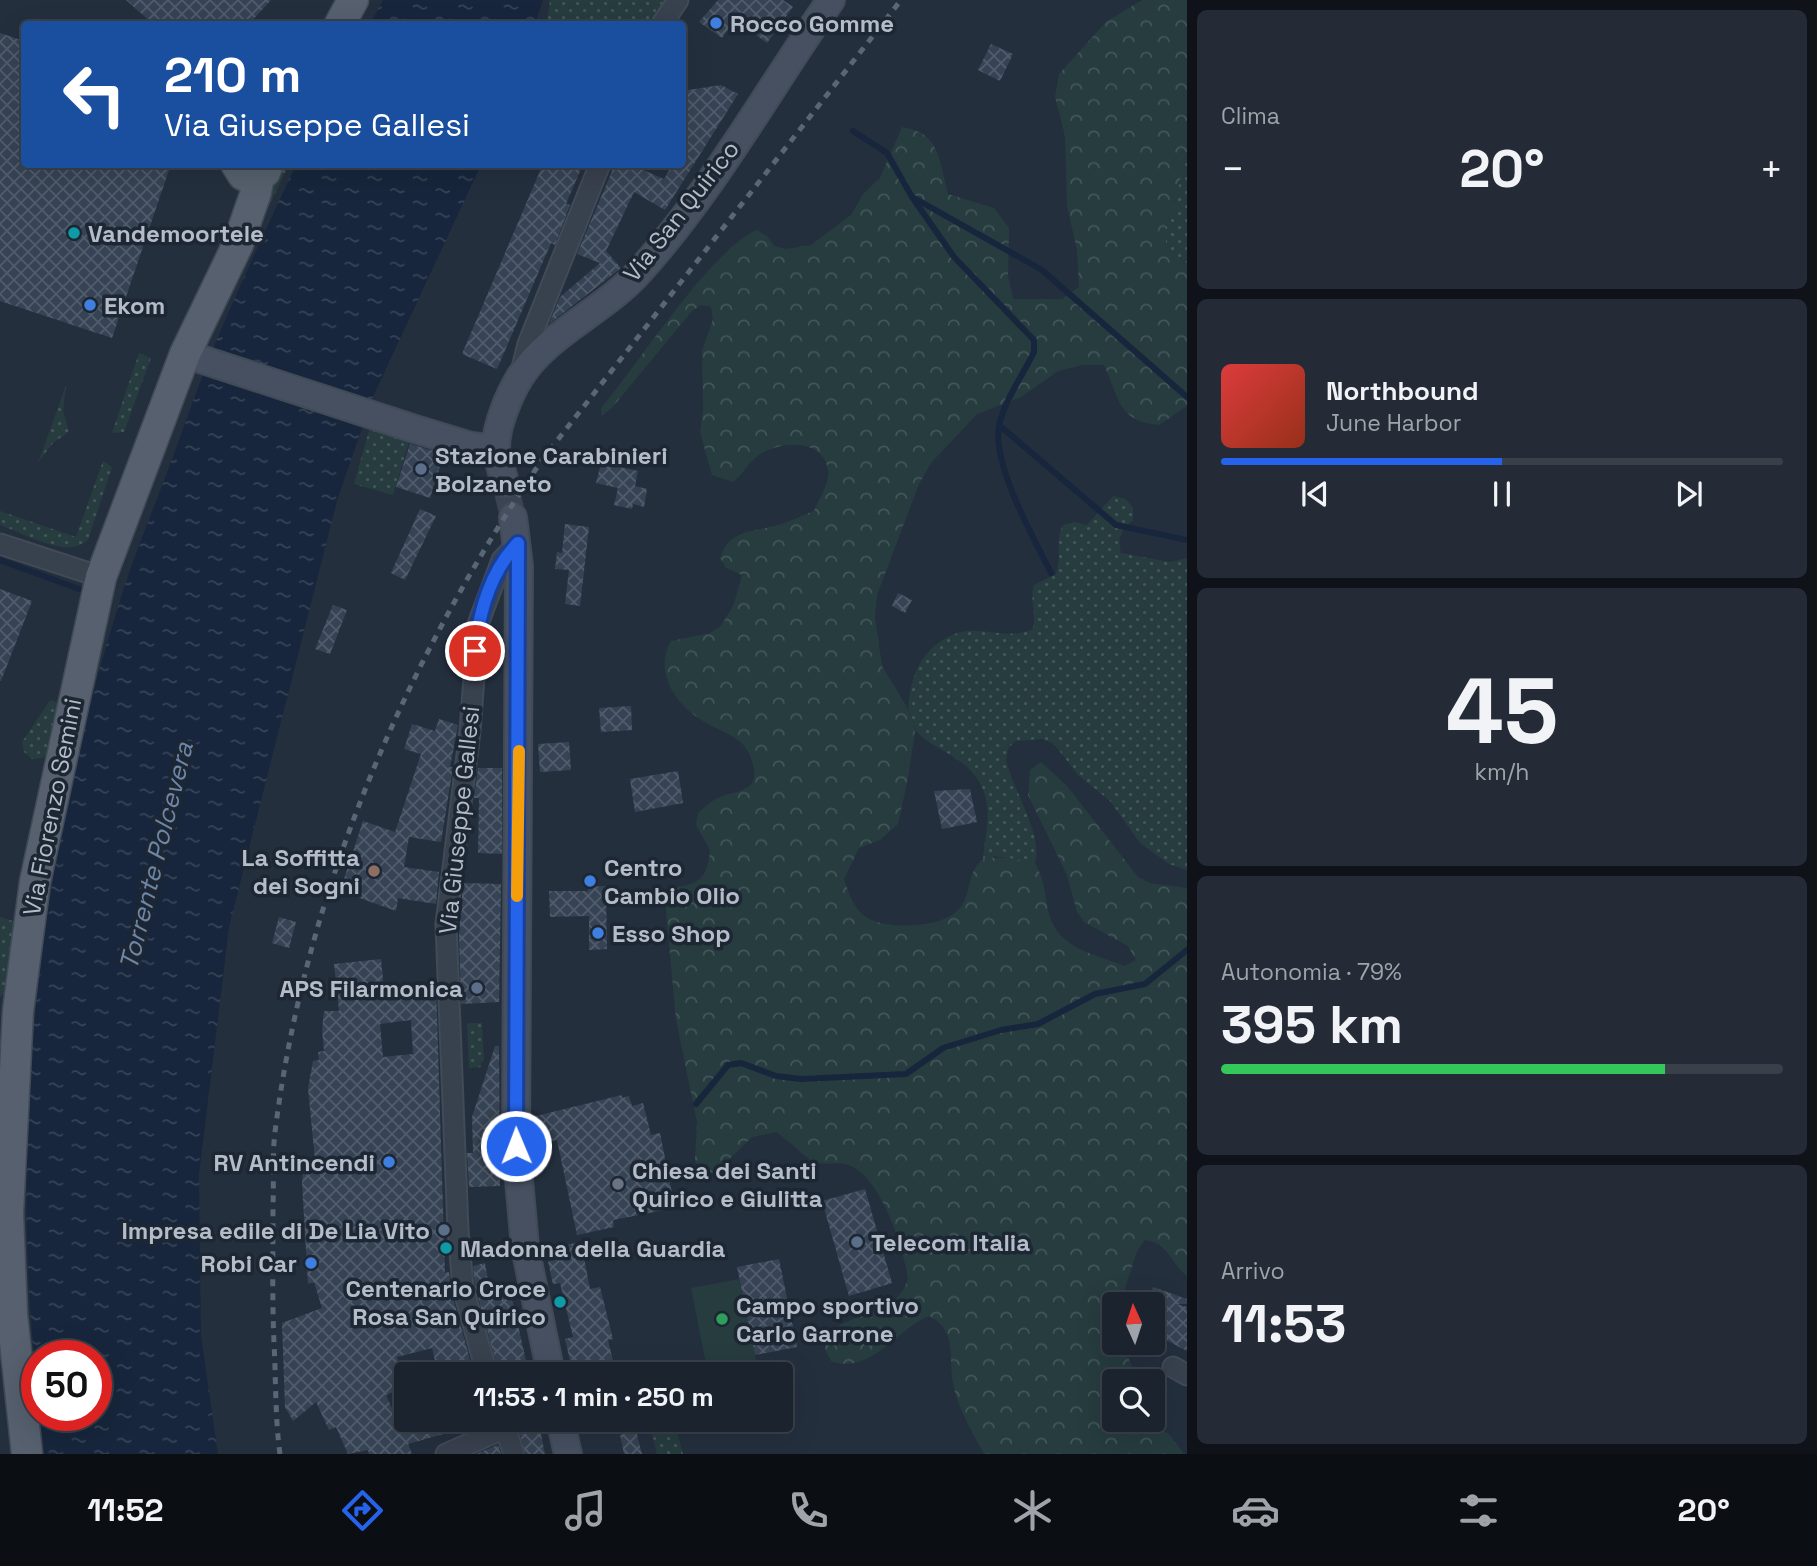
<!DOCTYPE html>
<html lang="it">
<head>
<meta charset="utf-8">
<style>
  body { margin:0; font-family:"Space Grotesk",sans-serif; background:#242b36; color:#f1f3f6; height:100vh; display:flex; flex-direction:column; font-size:26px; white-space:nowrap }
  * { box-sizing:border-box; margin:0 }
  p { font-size:23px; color:#a0a4aa }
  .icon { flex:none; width:38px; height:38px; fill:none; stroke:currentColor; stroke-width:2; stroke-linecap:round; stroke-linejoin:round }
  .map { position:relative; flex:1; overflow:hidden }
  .details { display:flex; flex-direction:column; gap:10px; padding:10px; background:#0f1319; width:630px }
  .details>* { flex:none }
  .top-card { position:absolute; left:21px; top:21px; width:665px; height:147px; border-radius:7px; box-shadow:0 7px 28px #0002,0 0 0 2px #39404a; background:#1a4fa0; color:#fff; overflow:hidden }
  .needle { width:46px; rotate:357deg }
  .controls { position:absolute; left:1102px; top:1292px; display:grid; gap:14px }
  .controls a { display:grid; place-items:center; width:63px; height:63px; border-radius:7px; background:#1b232e; box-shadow:0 7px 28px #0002,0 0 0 2px #39404a; font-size:35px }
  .speed { position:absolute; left:21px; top:1340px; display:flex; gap:14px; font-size:35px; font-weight:700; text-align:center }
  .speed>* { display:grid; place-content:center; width:91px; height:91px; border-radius:50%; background:#1b232e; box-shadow:0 7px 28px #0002,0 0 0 2px #39404a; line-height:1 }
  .speed .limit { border:10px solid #d22; background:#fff; color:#111 }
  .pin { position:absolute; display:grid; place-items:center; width:60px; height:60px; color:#fff; margin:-30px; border:4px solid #fff; border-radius:50%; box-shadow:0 2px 7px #0007 }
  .me { position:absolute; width:77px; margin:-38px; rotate:359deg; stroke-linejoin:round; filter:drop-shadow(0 0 5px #0008) }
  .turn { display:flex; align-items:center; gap:24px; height:147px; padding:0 28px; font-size:32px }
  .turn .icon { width:91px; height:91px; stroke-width:2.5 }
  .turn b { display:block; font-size:49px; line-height:60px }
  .big { font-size:52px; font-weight:800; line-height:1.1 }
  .details .card { flex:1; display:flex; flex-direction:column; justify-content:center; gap:10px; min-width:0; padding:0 24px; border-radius:10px; background:#242b36 }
  .details .dial { align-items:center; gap:0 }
  .dial b { font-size:91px; line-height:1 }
  .song { display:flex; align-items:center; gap:21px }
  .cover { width:84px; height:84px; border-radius:10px; background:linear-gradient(135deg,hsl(0 70% 55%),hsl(10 70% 35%)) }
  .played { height:7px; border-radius:4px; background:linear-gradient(90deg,#2563eb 50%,#39404a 50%) }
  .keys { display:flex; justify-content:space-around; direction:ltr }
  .heat { display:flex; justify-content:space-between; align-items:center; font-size:38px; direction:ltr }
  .charge { height:10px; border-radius:5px; background:linear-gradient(90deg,#34c759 79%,#39404a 0) }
  .trip { position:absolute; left:394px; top:1362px; width:399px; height:70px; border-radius:7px; background:#1b232e; box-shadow:0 7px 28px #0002,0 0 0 2px #39404a; font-weight:800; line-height:70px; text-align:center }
  .dock { display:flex; height:112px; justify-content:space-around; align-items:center; background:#0b0e12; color:#a0a4aa }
  .dock .icon { width:49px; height:49px }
  .dock .selected { color:#2563eb }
  .dock b { font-size:32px; color:#f1f3f6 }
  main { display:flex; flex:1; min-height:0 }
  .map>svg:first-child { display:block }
  .green { fill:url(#green-dots) }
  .forest { fill:url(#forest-crowns) }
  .pitch { fill:#263c3f }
  .water { fill:url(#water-ripples) }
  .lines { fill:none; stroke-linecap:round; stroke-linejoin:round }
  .stream { stroke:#17263c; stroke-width:6 }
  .building { fill:url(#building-cross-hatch); fill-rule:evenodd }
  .secondary-tunnel { stroke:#3a4453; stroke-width:26; stroke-dasharray:26 13; stroke-linecap:butt }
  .minor-casing { stroke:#414a57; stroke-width:23 }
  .secondary-casing { stroke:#414a57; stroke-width:30 }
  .primary-casing { stroke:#414a57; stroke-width:33 }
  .minor { stroke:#38414e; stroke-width:19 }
  .secondary { stroke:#465061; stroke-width:26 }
  .primary { stroke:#56606e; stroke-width:30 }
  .rail { stroke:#5a6575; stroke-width:5; stroke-dasharray:7 7; stroke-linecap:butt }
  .route-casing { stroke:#184099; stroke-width:18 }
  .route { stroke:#2563eb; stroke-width:12 }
  .slow { stroke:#f59e0b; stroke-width:12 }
  .shop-dot { fill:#3f7fe0; stroke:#1d2633; stroke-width:2.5 }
  .culture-dot { fill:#0f9aa8; stroke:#1d2633; stroke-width:2.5 }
  .service-dot { fill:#5c6f8a; stroke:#1d2633; stroke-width:2.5 }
  .education-dot { fill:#8d6e63; stroke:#1d2633; stroke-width:2.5 }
  .worship-dot { fill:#6b7280; stroke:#1d2633; stroke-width:2.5 }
  .leisure-dot { fill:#2e9e5b; stroke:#1d2633; stroke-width:2.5 }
  .labels { text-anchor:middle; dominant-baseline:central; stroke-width:7; stroke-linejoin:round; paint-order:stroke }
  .poi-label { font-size:24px; font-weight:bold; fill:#b4bcc9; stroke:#1d2633; text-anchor:start }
  .street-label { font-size:24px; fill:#b4bcc9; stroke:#1d2633 }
  .water-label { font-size:26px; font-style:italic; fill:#6d86a8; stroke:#1d2633 }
</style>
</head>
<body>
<main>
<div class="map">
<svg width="1187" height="1454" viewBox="0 0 1187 1454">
  <defs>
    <pattern id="green-dots" width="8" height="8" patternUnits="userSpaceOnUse" patternTransform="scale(1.75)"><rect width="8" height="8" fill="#263c3f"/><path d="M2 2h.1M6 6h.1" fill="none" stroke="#435659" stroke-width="1.8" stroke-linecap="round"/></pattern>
    <pattern id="forest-crowns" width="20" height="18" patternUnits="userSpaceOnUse" patternTransform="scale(1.75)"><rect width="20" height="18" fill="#263c3f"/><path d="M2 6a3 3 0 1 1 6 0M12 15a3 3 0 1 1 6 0" fill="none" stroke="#435659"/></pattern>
    <pattern id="water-ripples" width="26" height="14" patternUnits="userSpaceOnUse" patternTransform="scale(1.75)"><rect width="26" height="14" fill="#17263c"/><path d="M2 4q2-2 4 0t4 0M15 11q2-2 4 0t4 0" fill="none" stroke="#364457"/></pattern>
    <pattern id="building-cross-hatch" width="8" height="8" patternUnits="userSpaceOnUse" patternTransform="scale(1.75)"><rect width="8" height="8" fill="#364354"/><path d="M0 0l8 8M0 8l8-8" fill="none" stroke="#515c6b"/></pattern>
  </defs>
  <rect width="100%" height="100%" fill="#242f3e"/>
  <path class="green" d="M550,0H670L655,24H547Z
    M1187,151V263L1166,249L1165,226L1174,206Z
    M273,165H284L287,169L259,227Z
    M139,353L151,358L124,432L112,433Z
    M66,385L63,411L69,432L53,443L39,461Z
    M370,427L410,439L393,495L354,484Z
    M103,461L112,467L88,540C67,560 24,533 0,525V511L76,537Z
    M1113,496L1125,499L1133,507V520C1121,531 1117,537 1121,553L1170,562L1187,558V870L1169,864L1140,843L1110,801L1078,775L1054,744L1042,739L1016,741L1009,747L1006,759C1011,787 1044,835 1035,863L996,856L983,859C985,834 993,809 981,785C955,737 891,754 913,680C919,660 931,645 950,636C977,622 1005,642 1033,629C1037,614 1029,599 1034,585L1056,574C1063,556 1054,542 1063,525L1075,522L1087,525Z
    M50,700L59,703L49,752L43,758L32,759L24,752L22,742Z
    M0,917L16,922L5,993L0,997Z
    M467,1023H482L484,1061L481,1062V1067L469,1068Z
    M674,1420L683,1454H657L650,1426Z"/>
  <path class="forest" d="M1142,0H1187V151L1174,206L1165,226L1166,249L1187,263V406L1159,425C1117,421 1120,399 1104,365H1082L1058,371L1021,397L977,414L931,463L919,484L877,595L875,617L882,666L907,707L915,731L908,778L898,824L880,840L859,848L844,879C848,890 852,904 861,913C879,932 944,929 960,908C971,895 967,872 982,860C991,854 1024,860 1035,863C1044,879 1045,893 1048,910C1055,948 1094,954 1125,966L1136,960L1128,946L1084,922L1077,912L1067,875L1028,795L1030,770L1041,762L1067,786L1138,877L1150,883L1187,888V1276C1170,1263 1169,1243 1145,1240L1137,1251L1120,1304H1115V1342H1122L1138,1381H1115V1419H1132L1143,1428L1168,1433L1184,1454H984C973,1433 957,1407 953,1383C948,1356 958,1331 929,1316C898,1328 870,1376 831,1361L825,1349L826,1336C849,1311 899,1316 908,1278C903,1247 882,1180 851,1166C839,1160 825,1166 814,1162C808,1160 786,1138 776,1132L752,1137L715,1173L701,1171L695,1160L697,1122L676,1020L665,900L670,888C698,884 707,881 710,850L696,825L698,813C705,807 712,800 720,797C730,792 747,793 753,781C755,777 754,769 753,765C748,737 724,734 703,721C676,705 653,672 671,641L710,633L721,626L734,604L742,575L726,568L720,558C729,529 754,532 778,525C790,522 802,515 814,511C819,498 830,483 828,470C823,436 775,441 755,458C747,465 742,475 733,482L712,475L700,432L703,409L702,351L713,319L711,307L701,305L692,311L611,409L602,415L601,408C638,365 711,249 757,230L767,236L774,246L786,249L811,245L851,215L863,194L880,178L902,127C941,133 939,161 948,194L994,208L1009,228L1008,276L1013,299H1062L1079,287L1077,250L1067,206L1065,136L1055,97L1059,74L1106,22Z"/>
  <path class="pitch" d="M739,1279L759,1374H708L691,1288Z"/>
  <path class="water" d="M383,0H543L535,24H370Z
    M296,165H481L372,399L337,501L229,927L199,1176L201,1335L218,1454H44L40,1416H96V1356H37V1385C7,1118 42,843 124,588C136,550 152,513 166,475C184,428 200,379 220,332C244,276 270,220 296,165Z"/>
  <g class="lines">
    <path class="stream" d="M853,131L887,153L912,197L954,257L1034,340V352C1023,375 1004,401 999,426C992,464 1033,537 1051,573
      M914,198L1042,270L1187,397
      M999,425L1116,525L1187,540
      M0,560L79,589
      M696,1104L728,1065L741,1063L776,1076L801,1079L906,1074L943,1048L1001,1030L1038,1024L1095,994L1145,984L1187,950"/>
  </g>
  <path class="building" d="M126,0H271L249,24H153Z
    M718,0H783L793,7L767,43L735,20L722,38L699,22Z
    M0,33L24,41V164H171L112,338L0,301Z
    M991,44L1013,54L1000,81L978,70Z
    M721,85L738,94L665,210L634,192L606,251L621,268L549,324L560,297L600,263L577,254L615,164H629L664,179L673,164H682V91Z
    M543,164H583L566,204L570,205L555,245L551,243L497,369L462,354Z
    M410,444L444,454L430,498L396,487Z
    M601,463L638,471L635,486L647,489L644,507L633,504L632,509L614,505L618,488L596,483Z
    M420,509L436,516L405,580L391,573Z
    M565,524L589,527L580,606L565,604L569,570L555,569L557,552L562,553Z
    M0,589L32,601L1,681H0Z
    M898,593L912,600L905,613L892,606Z
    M333,605L347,610L330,654L315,649Z
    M631,706L632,730L601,732L599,708Z
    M439,719L458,725L450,767H453L441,842L409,837L404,867L439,872L436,904L398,898L396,911L340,891L363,821L395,832L421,754L404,749L412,724L435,731Z
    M569,742L571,770L540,772L538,744Z
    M478,768H502V854L478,853L479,798H474Z
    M678,771L683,803L635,812L630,779Z
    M970,789L977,822L942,829L934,791Z
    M463,883L501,884L499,1002L461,1004L459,936Z
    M606,886L607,949L589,950V916L550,917L549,891H588V887Z
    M279,917L296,922L289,948L272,943Z
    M381,959L384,988L436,984L445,1273L449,1272L451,1291L474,1374H438L432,1348L397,1357L406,1387L386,1395L397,1419L490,1421L462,1433L461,1429L408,1444L412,1454H369L368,1450L348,1454L336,1427L329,1430L316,1402L293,1421L285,1407L282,1323L322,1308L314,1282L308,1284L302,1183L304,1160H315L308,1088L313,1061L319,1060L318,1052L324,1051L322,1030L324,1011H339L334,964ZM411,1020L413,1054L383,1057L380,1024Z
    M495,1046H499L500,1186L469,1187L467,1153H473L472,1117Z
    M622,1095V1098L629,1096L632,1106L643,1103L651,1135L660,1133L675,1208L613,1220L614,1227L577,1235L557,1140L537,1143L536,1116Z
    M865,1189L892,1283L849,1296L822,1201Z
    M581,1242L590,1289L600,1287L613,1339L608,1340L616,1374H573L565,1339L573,1337L560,1283L553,1284L548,1262L555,1255L554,1247Z
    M779,1259L797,1347L755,1355L737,1267Z
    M485,1263L491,1299L511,1294L529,1374H499L475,1286L473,1266Z
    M1153,1287L1187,1299V1304H1177L1187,1307V1351L1166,1340L1153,1357V1304H1147Z
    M515,1419H538L545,1454H526Z
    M636,1431L642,1454H624L620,1435Z
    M498,1445L501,1454H476Z"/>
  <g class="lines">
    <path class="secondary-tunnel" d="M505,483L513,517"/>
    <defs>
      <path id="minor" d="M662,24L678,0
        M521,372L528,344L600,164
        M0,544L101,577
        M1173,1367L1187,1375
        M487,1374L463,1288L458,1230L446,924L470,731L478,624L502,560L518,543
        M502,1419L514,1454
        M446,1454L505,1428"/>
      <path id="secondary" d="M185,354L415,429L471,446L496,449
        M505,483C502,471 497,458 496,447C496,426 509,395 520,377C548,333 604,311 639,272C713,190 768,90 831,0
        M513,517L519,566L516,1146L525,1247L551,1374
        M560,1419L568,1454"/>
      <path id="primary" d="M340,24L353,0
        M236,164L243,175L251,178L265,172L268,164
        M27,1454L12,1314L8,1213L18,1011L35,882L101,577L185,354L238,244L256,192L259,176"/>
    </defs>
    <use href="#minor" class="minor-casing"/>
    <use href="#secondary" class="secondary-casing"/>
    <use href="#primary" class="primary-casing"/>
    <use href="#minor" class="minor"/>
    <use href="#secondary" class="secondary"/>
    <use href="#primary" class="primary"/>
    <path class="rail" d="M280,1454C275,1418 276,1380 274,1343C272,1297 273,1252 273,1206C274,1182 272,1156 275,1132C305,892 406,659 542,460L901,0"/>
  </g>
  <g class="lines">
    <defs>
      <path id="route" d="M475,651C479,612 491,571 518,543L516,1146"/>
    </defs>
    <use href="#route" class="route-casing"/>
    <use href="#route" class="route"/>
    <path class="slow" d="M517,896L519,751"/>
  </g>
  <g class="shop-dot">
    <circle cx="716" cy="23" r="7"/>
    <circle cx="90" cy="305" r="7"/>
    <circle cx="590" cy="881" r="7"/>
    <circle cx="598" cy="933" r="7"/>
    <circle cx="389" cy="1162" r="7"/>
    <circle cx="311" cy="1263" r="7"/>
  </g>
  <g class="culture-dot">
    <circle cx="74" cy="233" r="7"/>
    <circle cx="446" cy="1248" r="7"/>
    <circle cx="560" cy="1302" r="7"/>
  </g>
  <g class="service-dot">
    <circle cx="421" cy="469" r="7"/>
    <circle cx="477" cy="988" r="7"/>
    <circle cx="444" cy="1230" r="7"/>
    <circle cx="857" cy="1242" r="7"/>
  </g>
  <circle class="education-dot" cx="374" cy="871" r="7"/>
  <circle class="worship-dot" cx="618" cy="1184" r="7"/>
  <circle class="leisure-dot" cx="722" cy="1319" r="7"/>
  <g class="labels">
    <g class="poi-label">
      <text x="730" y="23">Rocco Gomme</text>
      <text x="88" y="233">Vandemoortele</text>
      <text x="104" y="305">Ekom</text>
      <text x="435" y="455">Stazione Carabinieri<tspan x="435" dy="28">Bolzaneto</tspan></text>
      <text x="360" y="857" text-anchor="end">La Soffitta<tspan x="360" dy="28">dei Sogni</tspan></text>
      <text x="604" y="867">Centro<tspan x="604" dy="28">Cambio Olio</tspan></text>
      <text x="612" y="933">Esso Shop</text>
      <text x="463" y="988" text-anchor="end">APS Filarmonica</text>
      <text x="375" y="1162" text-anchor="end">RV Antincendi</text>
      <text x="632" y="1170">Chiesa dei Santi<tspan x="632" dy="28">Quirico e Giulitta</tspan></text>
      <text x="430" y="1230" text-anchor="end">Impresa edile di De Lia Vito</text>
      <text x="871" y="1242">Telecom Italia</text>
      <text x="460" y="1248">Madonna della Guardia</text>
      <text x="297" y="1263" text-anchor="end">Robi Car</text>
      <text x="546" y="1288" text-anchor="end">Centenario Croce<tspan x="546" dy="28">Rosa San Quirico</tspan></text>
      <text x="736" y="1305">Campo sportivo<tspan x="736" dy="28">Carlo Garrone</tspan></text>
    </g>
    <g class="street-label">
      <text transform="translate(681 211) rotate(-52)">Via San Quirico</text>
      <text transform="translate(52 807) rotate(-79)">Via Fiorenzo Semini</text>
      <text transform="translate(459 820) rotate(-84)">Via Giuseppe Gallesi</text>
    </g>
    <g class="water-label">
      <text transform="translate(156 856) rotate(-76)">Torrente Polcevera</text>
    </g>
  </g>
</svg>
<div class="controls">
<a><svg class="needle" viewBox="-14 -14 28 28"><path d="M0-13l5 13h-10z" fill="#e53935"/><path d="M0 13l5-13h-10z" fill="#a0a4aa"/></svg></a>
<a><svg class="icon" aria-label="search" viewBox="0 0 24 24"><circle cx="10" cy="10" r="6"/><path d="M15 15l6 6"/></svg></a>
</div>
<div class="speed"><div class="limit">50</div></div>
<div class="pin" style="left:475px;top:651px;background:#d93025"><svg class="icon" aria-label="arrive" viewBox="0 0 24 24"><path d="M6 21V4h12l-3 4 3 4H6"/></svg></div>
<svg class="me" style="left:516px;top:1146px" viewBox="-20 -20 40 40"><circle r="17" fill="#2563eb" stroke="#fff" stroke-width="3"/><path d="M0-11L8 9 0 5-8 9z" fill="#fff"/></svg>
<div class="trip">11:53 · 1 min · 250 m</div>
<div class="top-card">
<div class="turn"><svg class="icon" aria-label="left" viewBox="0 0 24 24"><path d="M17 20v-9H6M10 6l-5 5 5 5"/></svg><div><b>210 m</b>Via Giuseppe Gallesi</div></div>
</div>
</div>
<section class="details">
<div class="card"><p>Clima</p>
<div class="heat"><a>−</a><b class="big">20°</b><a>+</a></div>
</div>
<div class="card">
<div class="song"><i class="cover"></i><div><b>Northbound</b><p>June Harbor</p></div></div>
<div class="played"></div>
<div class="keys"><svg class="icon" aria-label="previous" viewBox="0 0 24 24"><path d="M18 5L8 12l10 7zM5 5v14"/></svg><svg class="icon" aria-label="pause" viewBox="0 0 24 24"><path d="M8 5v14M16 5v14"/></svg><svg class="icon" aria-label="next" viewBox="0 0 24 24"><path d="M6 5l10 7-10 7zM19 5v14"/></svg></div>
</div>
<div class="card dial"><b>45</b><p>km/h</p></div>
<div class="card"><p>Autonomia · 79%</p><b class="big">395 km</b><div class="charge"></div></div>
<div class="card"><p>Arrivo</p><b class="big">11:53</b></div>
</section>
</main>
<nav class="dock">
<b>11:52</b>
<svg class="icon selected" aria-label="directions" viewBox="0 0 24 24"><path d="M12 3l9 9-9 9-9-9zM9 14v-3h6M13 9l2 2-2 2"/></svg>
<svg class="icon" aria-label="music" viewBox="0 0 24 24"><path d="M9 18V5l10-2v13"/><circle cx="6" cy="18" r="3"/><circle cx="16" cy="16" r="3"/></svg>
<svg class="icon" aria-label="phone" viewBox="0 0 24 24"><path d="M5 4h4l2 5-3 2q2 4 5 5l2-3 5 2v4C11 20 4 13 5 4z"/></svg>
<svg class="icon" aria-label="climate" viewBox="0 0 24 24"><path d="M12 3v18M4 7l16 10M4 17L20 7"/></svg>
<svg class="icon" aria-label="car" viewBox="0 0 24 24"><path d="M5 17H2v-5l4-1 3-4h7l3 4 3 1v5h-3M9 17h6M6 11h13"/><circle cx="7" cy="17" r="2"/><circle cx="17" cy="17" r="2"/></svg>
<svg class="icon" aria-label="filters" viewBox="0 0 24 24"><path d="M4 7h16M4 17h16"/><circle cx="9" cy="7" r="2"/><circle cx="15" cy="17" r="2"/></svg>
<b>20°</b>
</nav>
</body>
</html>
